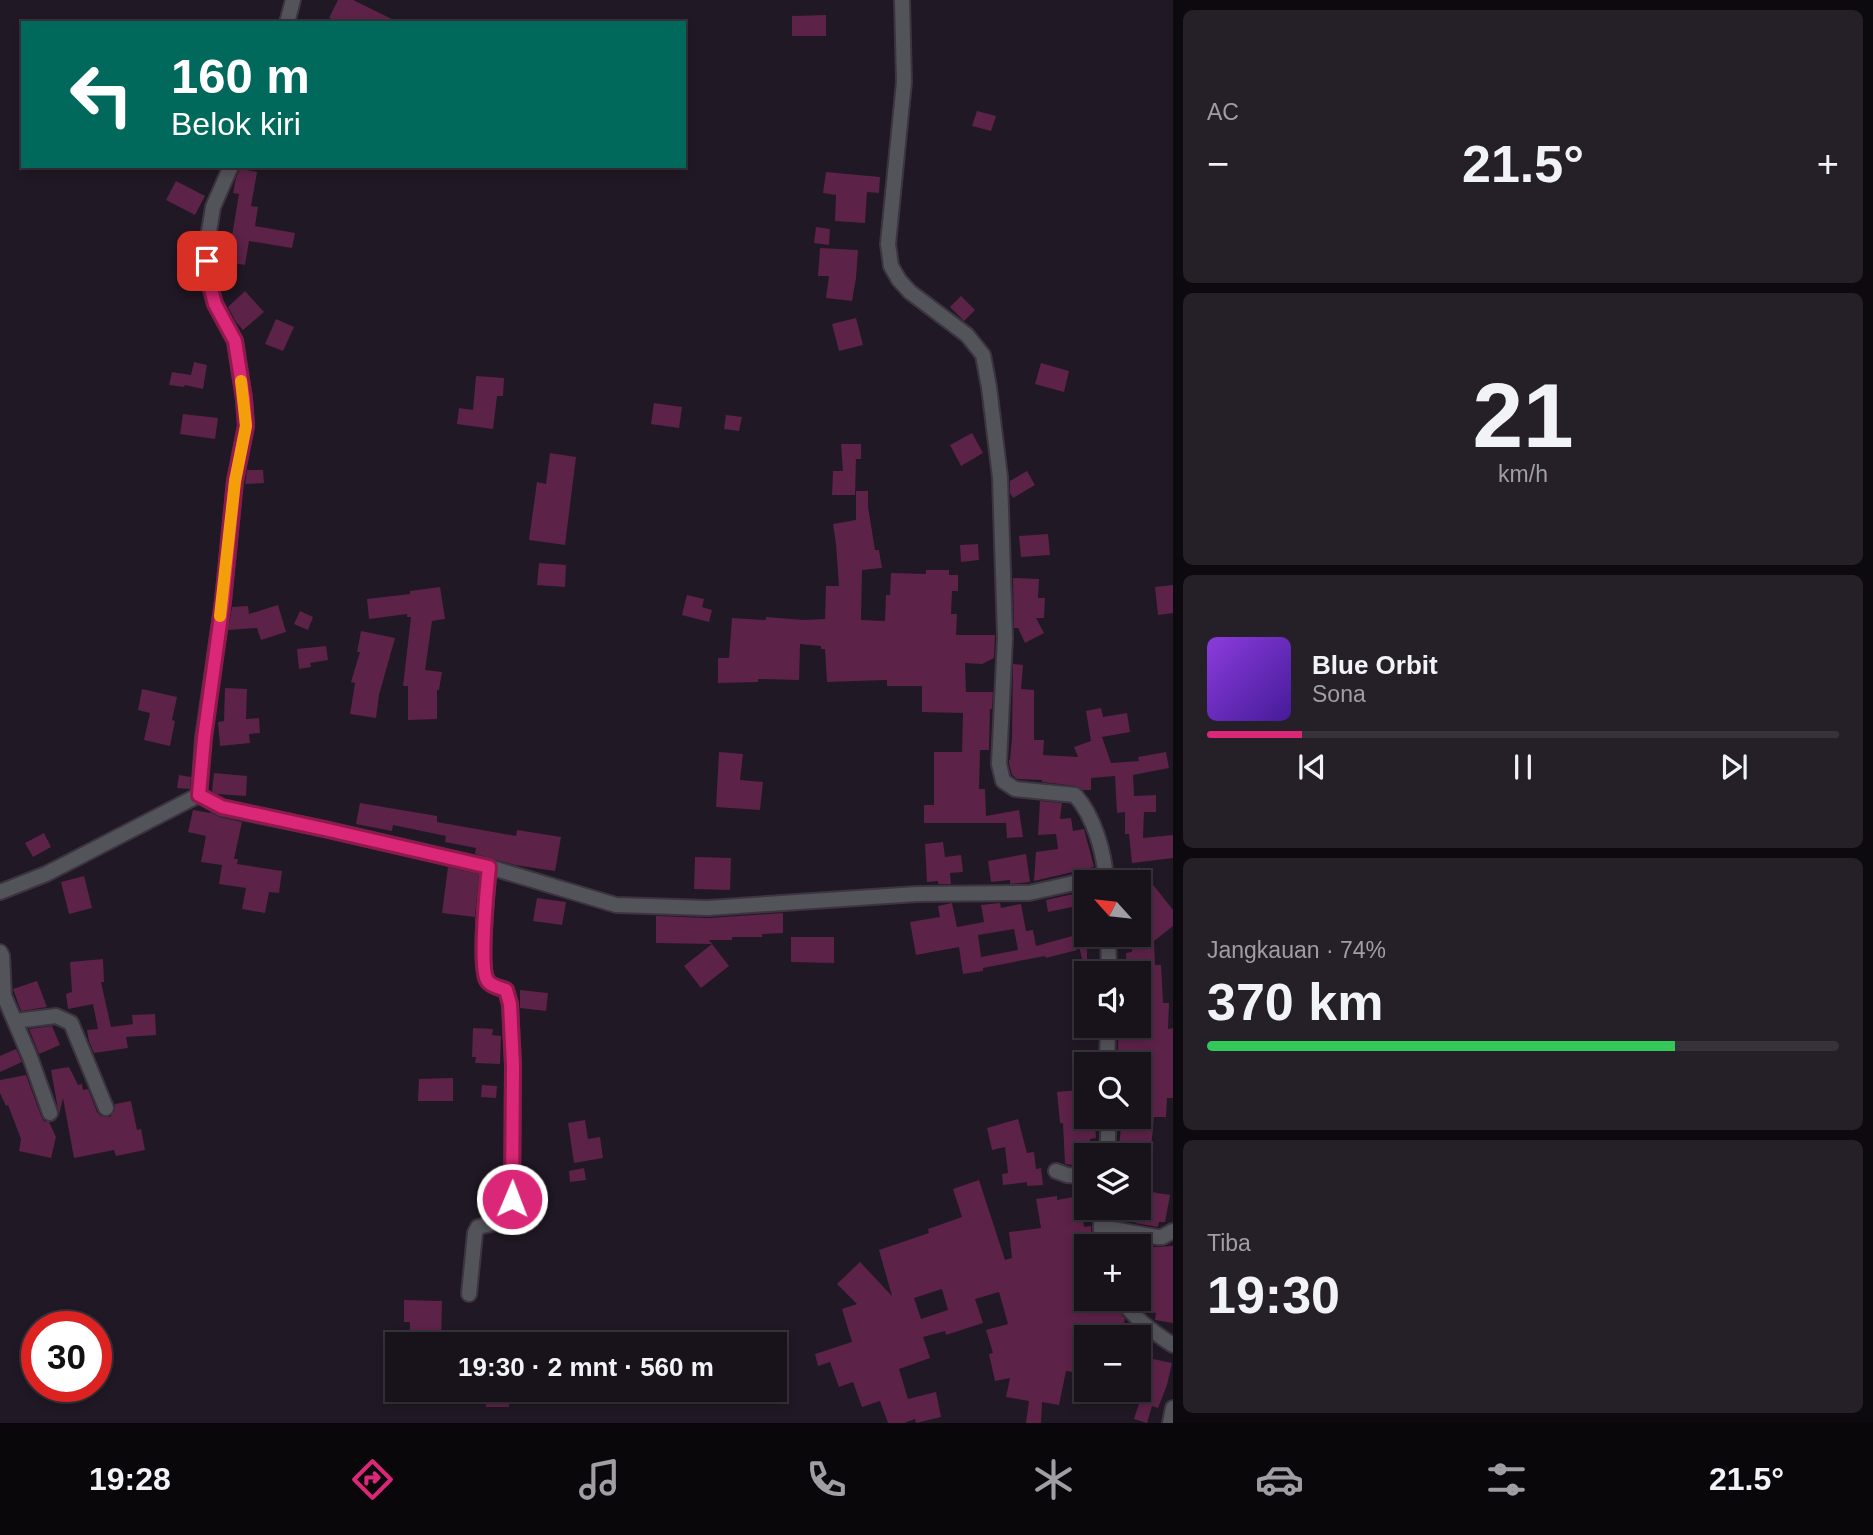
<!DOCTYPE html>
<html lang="id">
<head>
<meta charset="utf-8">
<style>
  body { margin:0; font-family:Arial,sans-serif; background:#252028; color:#f1f3f6; height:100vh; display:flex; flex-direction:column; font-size:26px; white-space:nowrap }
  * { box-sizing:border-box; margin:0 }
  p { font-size:23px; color:#9f9ea3 }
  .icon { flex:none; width:38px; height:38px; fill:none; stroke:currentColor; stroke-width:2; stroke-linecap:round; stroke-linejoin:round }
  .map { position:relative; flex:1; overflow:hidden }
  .details { display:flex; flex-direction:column; gap:10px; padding:10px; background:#0d0a0f; width:700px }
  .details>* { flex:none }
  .banner { position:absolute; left:21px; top:21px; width:665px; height:147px; border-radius:0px; box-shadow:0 4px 10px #0003,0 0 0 2px #36323a; background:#00695c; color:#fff; overflow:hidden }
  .needle { width:46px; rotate:297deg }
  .controls { position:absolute; left:1074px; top:870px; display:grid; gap:14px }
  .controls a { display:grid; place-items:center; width:77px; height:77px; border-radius:0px; background:#18121b; box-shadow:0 4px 10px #0003,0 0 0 2px #36323a; font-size:35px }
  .speed { position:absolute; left:21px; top:1311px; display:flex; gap:14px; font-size:35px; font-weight:700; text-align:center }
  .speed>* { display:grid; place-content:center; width:91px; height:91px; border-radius:50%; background:#18121b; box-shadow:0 4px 10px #0003,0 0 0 2px #36323a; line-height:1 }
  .speed .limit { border:10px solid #d22; background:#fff; color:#111 }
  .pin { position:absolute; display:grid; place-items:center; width:60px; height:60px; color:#fff; margin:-30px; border-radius:14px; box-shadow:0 4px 10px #0006 }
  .me { position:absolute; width:77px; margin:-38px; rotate:1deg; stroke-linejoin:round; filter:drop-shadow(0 0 5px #0008) }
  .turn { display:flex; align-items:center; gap:24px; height:147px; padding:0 35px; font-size:32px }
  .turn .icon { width:91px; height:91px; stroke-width:2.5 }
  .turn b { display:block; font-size:49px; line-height:60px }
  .big { font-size:52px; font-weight:800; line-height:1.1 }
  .details .card { flex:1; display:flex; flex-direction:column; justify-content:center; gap:10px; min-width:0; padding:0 24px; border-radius:10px; background:#252028 }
  .details .dial { align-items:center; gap:0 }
  .dial b { font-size:91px; line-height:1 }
  .song { display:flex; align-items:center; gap:21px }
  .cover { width:84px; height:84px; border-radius:10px; background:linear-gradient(135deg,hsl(270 70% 55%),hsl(260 70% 35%)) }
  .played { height:7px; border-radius:4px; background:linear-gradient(90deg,#db2777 15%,#36323a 15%) }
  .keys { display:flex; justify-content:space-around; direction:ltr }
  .heat { display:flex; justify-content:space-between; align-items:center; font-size:38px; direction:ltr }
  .charge { height:10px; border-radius:5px; background:linear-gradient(90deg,#34c759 74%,#36323a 0) }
  .trip { position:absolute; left:385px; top:1332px; width:402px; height:70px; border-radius:0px; background:#18121b; box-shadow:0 4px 10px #0003,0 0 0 2px #36323a; font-weight:800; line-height:70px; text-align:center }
  .menu { display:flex; height:112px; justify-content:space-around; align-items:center; background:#0a070b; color:#9f9ea3 }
  .menu .icon { width:49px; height:49px }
  .menu .selected { color:#db2777 }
  .menu b { font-size:32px; color:#f1f3f6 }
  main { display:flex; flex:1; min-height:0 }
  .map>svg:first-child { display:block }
  .building { fill:#5c2248; fill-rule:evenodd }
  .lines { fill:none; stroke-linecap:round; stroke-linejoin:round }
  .minor-casing { stroke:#3c3440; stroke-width:18 }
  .minor { stroke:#53535a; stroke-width:14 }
  .route-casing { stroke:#8e194d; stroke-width:18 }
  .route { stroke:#db2777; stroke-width:12 }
  .slow { stroke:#f59e0b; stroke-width:12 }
</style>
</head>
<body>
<main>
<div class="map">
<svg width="1173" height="1423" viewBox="0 0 1173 1423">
  <rect width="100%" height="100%" fill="#201824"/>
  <path class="building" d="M338,0H353L400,23H340L329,18Z
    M826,15V36H792V16Z
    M977,111L996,116L991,131L972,126Z
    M240,169L257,172L251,206L258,207L255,226L295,233L292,248L249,241L245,265L217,260V245L219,234L232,236L239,194L233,193L236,178Z
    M826,172L880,177L879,193L867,192L865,223L835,221L836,195L823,193Z
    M176,181L205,196L195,215L166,200Z
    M816,227L830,229L829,245L814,243Z
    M820,248L858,250L856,278L852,301L826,298L829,276H818Z
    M245,291L264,312L243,330L236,322L228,307Z
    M961,296L975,310L964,321L950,307Z
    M856,318L863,345L839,351L832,324Z
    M276,319L294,327L283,351L265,344Z
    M194,362L207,365L203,389L185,385L184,387L169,385L172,372L191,375Z
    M1041,363L1069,371L1064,392L1035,384Z
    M476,376L504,378L503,396H497L493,429L457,424L459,408L473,410Z
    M654,403L682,407L679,428L651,424Z
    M183,414L218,418L215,439L180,434Z
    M726,415L742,417L739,431L724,429Z
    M972,433L983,453L961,466L950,445Z
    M841,444H861V459H856L855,495H832L833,471H843Z
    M550,453L576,457L565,545L529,540L537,482L546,484Z
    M247,470H263L264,483L245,484Z
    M1027,471L1035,485L1013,498L1010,493V481Z
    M856,491H868V507L875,550H879L882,568L862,570L861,620L885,621L886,595H890L891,573L926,574V570H949V575H958V591H952L951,614H957L956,635H995L994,658L982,664L965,663L966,692H993L992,709H990L989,750H980L979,789H985L986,816L1019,810L1023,837L1007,838L1006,823H924V805H934V752H962L963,713L922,712V686H887V680L827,682L825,649H821V646L800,644L799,680L758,679V682L718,683V658H729L732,618L766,620V617L804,620L825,619L826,586H839L836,544L833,524L856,520Z
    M1048,534L1050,555L1021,557L1019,536Z
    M978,544L979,560L961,562L960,545Z
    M539,563L566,565L565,587L537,585Z
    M1013,578L1039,579L1038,598H1045L1044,618H1036L1044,633L1025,643L1018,628H1014Z
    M1173,585V613L1158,615L1155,587Z
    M440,587L445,619L432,621L425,670L442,672L439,690H437V719L408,720V686H403L411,617H407V614L369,619L367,599L410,594V591Z
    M687,595L704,599L702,607L712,610L709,622L682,615Z
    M278,605L286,632L261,640L257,628L228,630L232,607L248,606L249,614Z
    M300,611L313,617L308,630L294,624Z
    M361,631L395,638L379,695L376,718L350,714L355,683L351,682L360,652H357Z
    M326,646L328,660L310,663L311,667L299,669L297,649Z
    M1013,664L1023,665L1021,689L1034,690V740H1044L1043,755L1078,757L1074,747L1091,741L1086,711L1101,708L1103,717L1127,713L1130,732L1102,737L1111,763L1139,761L1138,757L1166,752L1169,768L1133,775L1134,796L1156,795V812H1144L1143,838L1173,835V858L1132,863L1129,834H1125V812L1117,813L1115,776L1091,778V790H1083L1076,786L1042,782V780L1017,779L1012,775L1009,763V760H1010L1012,737Z
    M225,688L247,689L246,719L259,718L260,733L249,734L250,743L220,746L218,722L224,721Z
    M142,689L177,697L172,720L175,721L170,746L144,740L150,713L138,710Z
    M719,752L743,754L740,780L763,782L760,810L716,807Z
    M214,773L247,776L246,796L216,794L212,791Z
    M179,775L191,777L190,789L177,788Z
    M1040,801L1062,803L1060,819L1071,818L1073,831L1084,829L1094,867L1034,881L1036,852L1058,849L1056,834L1038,835Z
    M360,803L437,816V822L516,836L517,830L561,837L555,871L515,865L475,854L476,848L445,842L446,836L393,825L392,831L356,824Z
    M193,810L210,813V812L220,817L242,822L234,859H238L237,864L282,871L279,893L269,892L265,913L242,909L246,888L219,884L222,865L201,862L206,836L188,832Z
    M44,833L51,847L33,857L25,843Z
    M943,842L945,857L961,855L963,872L950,873L951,884H938V881L927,882L925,844Z
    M1026,854L1030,882L1010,884V880L991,882L988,861Z
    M695,857L731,858L730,890L694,889Z
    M448,867L479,874L475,917L442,913Z
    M1139,867L1173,910V926L1154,941L1155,965H1161L1163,1003H1169L1168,1029L1173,1028V1098H1167L1166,1117H1154L1150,1159L1139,1158V1155H1118L1122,1118L1139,1120V1064H1117L1119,1026L1139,1027V973H1127L1126,953L1132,952V934H1139V882H1121Z
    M84,876L92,908L69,914L61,882Z
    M1087,891V934H1098L1099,941L1087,944V962L1083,963L1079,946L1076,947L1077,950L1046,958L1045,956L983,968V971L963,974L959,947L916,955L910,922L940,917L938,906L952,903L957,927L984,922L981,905L1000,903L1001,908L1021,904L1026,931L1033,930L1036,946L1076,935L1072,907L1048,912L1046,900ZM1014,929L1018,950L981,957L978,935Z
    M537,898L566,902L562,925L533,921Z
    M783,913V933L762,934V937H732V940H709L712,944L656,943V916L709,918Z
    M791,937H834V963L791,962Z
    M712,944L729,966L701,988L684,966Z
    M103,959L104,982H101L111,1027L133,1024L132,1015L155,1014L156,1035L126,1037L128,1048L94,1053L89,1041L87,1030L98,1029L93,1004L68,1009L66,994L72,992L70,962Z
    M37,981L47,1007L21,1011L13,989Z
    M520,990L548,993L546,1011L520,1008Z
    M52,1026L60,1045L39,1054L29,1029Z
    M473,1028L493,1029L492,1035L501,1036L500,1064L475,1063L476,1057H472Z
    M16,1049L22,1062L0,1072V1056Z
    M69,1067L78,1085L82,1084L83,1090L88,1089L97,1112L101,1116L110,1117L115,1110V1104L131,1101L137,1130L141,1129L145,1150L116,1156L114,1150L74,1158L63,1098L59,1115L51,1070Z
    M26,1075L41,1116L44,1121L49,1122L56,1137L51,1158L19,1151L21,1139L8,1105L6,1106L0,1093V1080Z
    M453,1078V1101H418L419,1079Z
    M482,1085L497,1086L496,1098L481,1097Z
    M1079,1090L1082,1122H1095L1096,1138L1090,1139V1155H1087V1167L1065,1164L1063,1123H1060L1057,1092Z
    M1018,1119L1027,1153L1034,1152L1036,1169L1041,1168L1043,1185L1027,1186V1182L1003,1185L1002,1174L1008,1173L1005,1147L992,1150L987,1128Z
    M585,1120L588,1139L600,1137L603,1158L574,1163L568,1123Z
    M584,1168L586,1180L570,1182L569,1171Z
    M979,1180L1005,1260L1012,1258L1009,1232L1041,1228L1036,1199L1057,1196V1200L1079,1196L1084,1227L1091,1226L1092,1246H1087V1298H1111L1113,1303L1125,1319L1120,1337H1087V1374L1066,1371L1059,1405L1042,1402L1041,1423H1026L1029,1401L1006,1397L1010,1378L995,1381L989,1354L993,1353L986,1330L1008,1324L999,1292L975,1299L983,1323L946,1335L945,1331L923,1337L930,1358L899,1369L908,1399L936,1392L941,1417L916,1423L915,1419L904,1423H888L880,1401L862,1407L853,1382L839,1387L830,1362L818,1366L815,1354L852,1342L842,1309L857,1304L837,1284L860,1262L892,1296L879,1250L929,1233L928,1229L962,1217L953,1189ZM942,1289L948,1310L921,1319L914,1298Z
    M1139,1190L1170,1195L1165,1222H1159L1158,1227L1135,1223L1138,1208H1139Z
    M1113,1239L1156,1247L1173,1246V1323L1155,1320L1156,1313L1143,1311L1134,1300L1133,1298H1139V1246L1112,1245Z
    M404,1300L442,1301L441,1344H410V1322H404Z
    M1139,1356L1172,1363L1167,1385L1158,1408L1152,1406L1147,1423L1134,1419L1139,1404L1102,1391V1390H1139Z
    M486,1390H510L509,1407H486Z"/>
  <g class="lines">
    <defs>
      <path id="minor" d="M902,0L904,82L888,244L891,266L899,280L910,292L967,335L983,355L989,387L1000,477L1005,638L999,764L1003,781L1015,789L1075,795C1094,816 1105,854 1106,882
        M287,23L293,0
        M199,795L222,808L325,829L489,867L616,905L708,908L917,894L1029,893L1106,876
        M199,795L203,738L223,601L235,481L246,426L244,399L235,341L215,304L208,278L207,244L213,207L231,166
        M0,892L46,874L199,795
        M1108,934L1109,973
        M0,952L2,956L4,996L30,1057L50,1113
        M15,1021L56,1016L71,1023L106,1108
        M1107,1064L1108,1026
        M1107,1155L1109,1116
        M1056,1171L1067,1175L1087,1177
        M1101,1227L1157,1237H1162L1173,1231
        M1102,1246L1101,1227L1103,1208
        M469,1294L475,1233L478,1227L505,1221L510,1210L512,1198L513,1065L510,1004L506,990C501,988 490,986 487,980C479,967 487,886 489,867
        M1121,1298C1134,1319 1153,1332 1173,1345
        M1170,1423L1173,1408"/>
    </defs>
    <use href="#minor" class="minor-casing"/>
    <use href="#minor" class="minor"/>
  </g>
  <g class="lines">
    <defs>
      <path id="route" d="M207,261L208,278L215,304L235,341L244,399L246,426L235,481L223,601L204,738L199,795L222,807L324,829L489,867C487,886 479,968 487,980C490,986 501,988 506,990L510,1004L513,1065L512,1199"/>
    </defs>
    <use href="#route" class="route-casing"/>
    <use href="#route" class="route"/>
    <path class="slow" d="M220,616L235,481L246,426L241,381"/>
  </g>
</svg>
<div class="controls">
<a><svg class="needle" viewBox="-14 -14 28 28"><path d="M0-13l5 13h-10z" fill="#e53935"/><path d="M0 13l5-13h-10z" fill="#9f9ea3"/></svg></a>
<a><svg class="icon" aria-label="sound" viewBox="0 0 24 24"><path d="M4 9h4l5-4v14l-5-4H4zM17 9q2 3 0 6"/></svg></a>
<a><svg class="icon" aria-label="search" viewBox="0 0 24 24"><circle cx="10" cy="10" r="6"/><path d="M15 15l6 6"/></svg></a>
<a><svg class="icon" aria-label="layers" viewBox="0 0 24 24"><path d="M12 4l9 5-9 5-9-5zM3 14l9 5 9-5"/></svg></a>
<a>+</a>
<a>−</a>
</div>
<div class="speed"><div class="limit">30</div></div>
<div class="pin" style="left:207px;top:261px;background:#d93025"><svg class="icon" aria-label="arrive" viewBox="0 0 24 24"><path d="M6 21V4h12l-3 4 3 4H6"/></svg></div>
<svg class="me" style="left:512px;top:1199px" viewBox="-20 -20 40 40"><circle r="17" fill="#db2777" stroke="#fff" stroke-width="3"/><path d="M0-11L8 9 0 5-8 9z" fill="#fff"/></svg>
<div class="trip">19:30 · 2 mnt · 560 m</div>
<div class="banner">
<div class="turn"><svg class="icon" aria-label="left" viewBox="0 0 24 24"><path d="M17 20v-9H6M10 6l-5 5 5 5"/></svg><div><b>160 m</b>Belok kiri</div></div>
</div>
</div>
<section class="details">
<div class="card"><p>AC</p>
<div class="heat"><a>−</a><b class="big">21.5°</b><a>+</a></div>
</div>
<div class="card dial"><b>21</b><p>km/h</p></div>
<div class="card">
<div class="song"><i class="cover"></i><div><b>Blue Orbit</b><p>Sona</p></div></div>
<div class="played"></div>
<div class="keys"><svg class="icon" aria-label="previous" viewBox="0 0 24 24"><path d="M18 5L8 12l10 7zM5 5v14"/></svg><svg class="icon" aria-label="pause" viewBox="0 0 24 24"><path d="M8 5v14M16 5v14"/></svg><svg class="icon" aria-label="next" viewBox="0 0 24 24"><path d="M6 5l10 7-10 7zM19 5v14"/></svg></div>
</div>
<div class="card"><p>Jangkauan · 74%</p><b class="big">370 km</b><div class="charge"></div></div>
<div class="card"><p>Tiba</p><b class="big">19:30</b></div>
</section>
</main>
<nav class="menu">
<b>19:28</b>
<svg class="icon selected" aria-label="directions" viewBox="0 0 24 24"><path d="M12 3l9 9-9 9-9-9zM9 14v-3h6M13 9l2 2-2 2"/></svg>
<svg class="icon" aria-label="music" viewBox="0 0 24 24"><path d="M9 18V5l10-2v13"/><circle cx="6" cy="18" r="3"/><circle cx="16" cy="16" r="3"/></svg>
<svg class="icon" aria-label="phone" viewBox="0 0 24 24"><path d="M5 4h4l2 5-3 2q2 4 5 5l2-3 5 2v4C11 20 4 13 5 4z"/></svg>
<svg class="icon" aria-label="climate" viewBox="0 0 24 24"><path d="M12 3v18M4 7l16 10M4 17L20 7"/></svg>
<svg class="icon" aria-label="car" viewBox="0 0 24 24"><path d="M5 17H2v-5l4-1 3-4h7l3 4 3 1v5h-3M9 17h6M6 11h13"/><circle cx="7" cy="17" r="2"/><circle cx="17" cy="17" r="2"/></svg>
<svg class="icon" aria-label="filters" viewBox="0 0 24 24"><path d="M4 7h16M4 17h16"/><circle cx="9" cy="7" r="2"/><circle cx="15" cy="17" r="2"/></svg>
<b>21.5°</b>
</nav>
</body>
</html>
